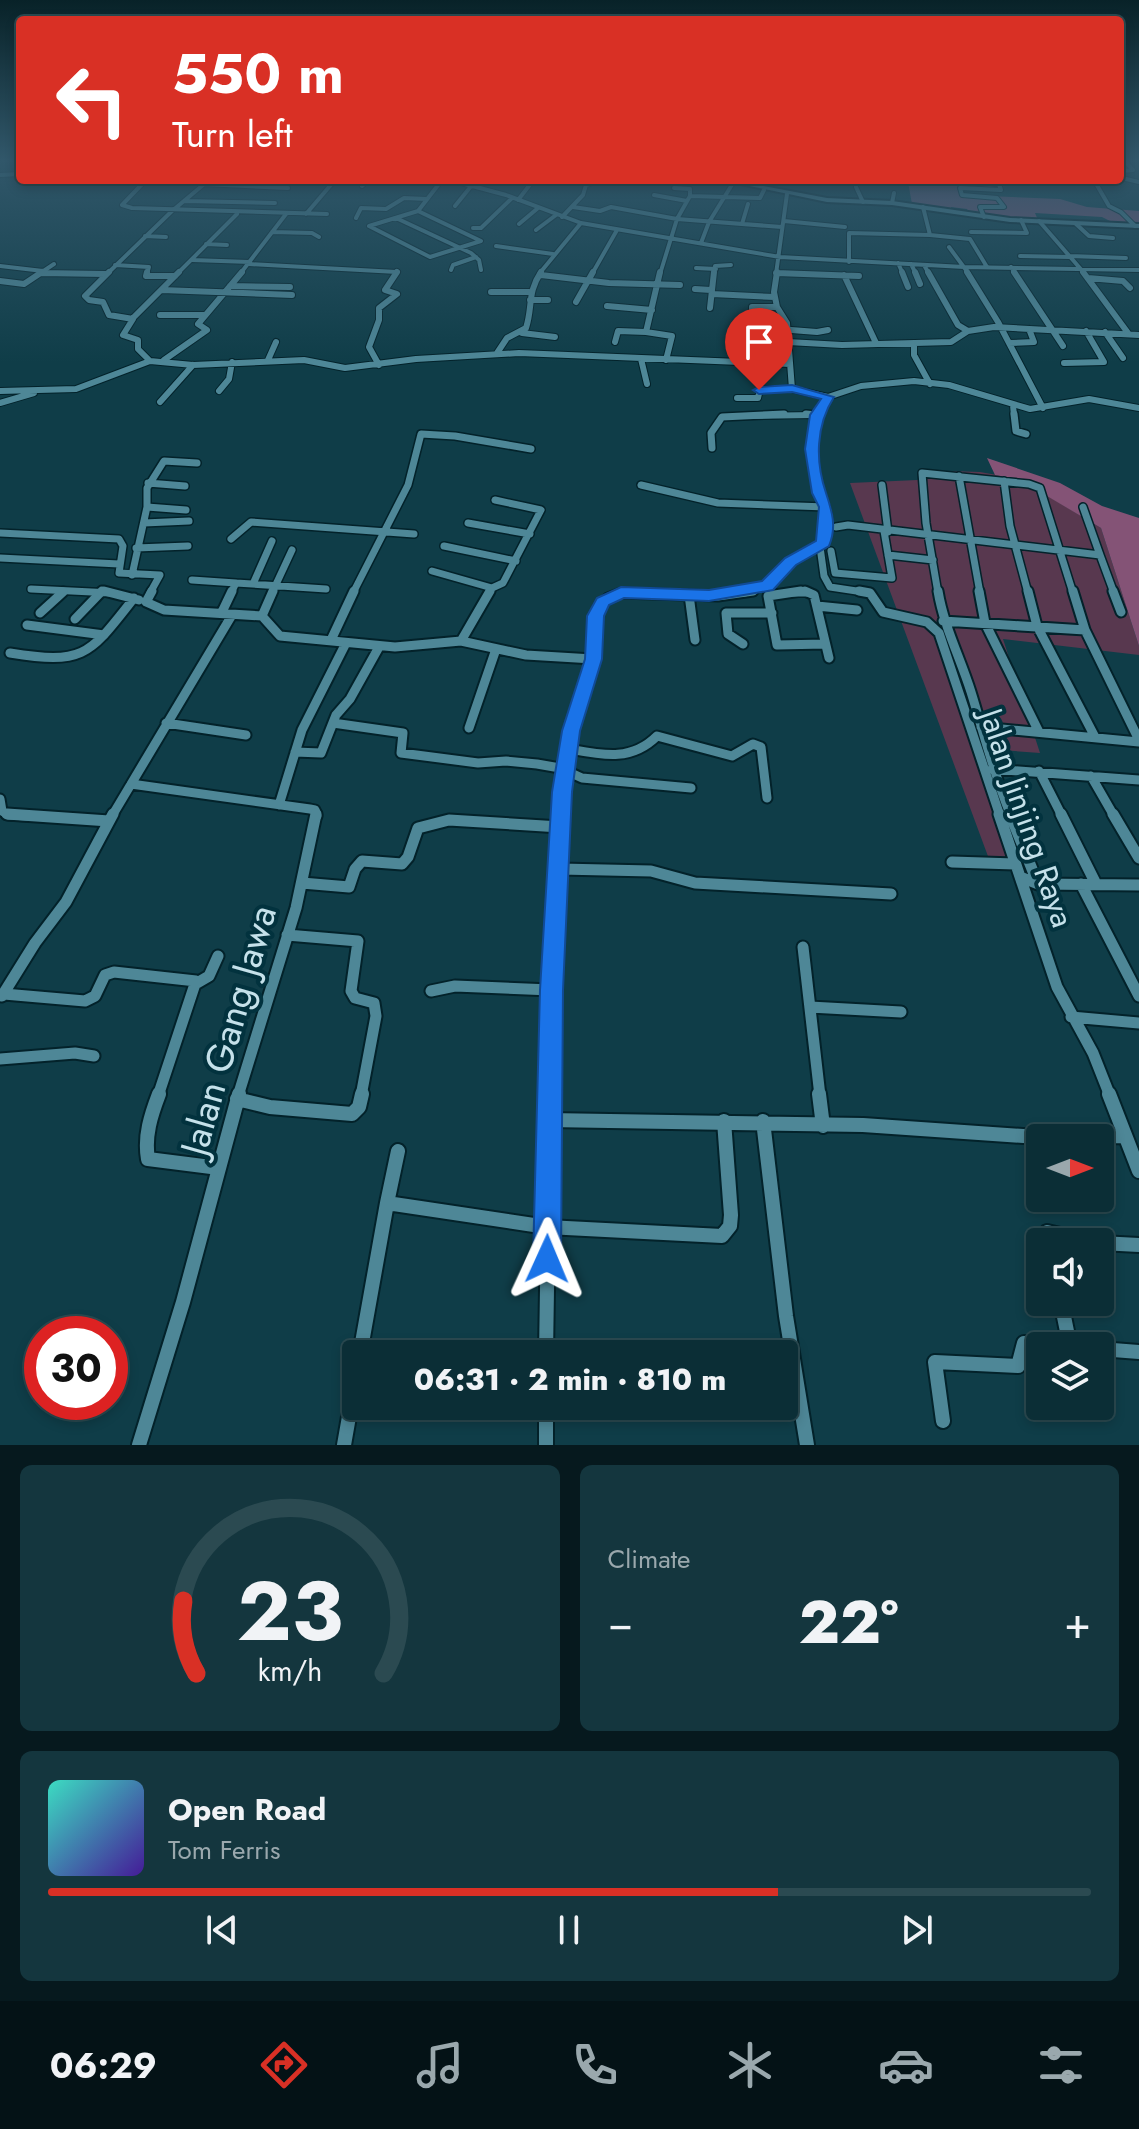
<!DOCTYPE html>
<html lang="en">
<head>
<meta charset="utf-8">
<style>
  body { margin:0; font-family:Jost,sans-serif; background:#14363e; color:#f1f3f6; height:100vh; display:flex; flex-direction:column; font-size:30px; white-space:nowrap }
  * { box-sizing:border-box; margin:0 }
  p { font-size:26px; color:#9aa8ad }
  .icon { flex:none; width:44px; height:44px; fill:none; stroke:currentColor; stroke-width:2; stroke-linecap:round; stroke-linejoin:round }
  .map { position:relative; height:1445px; overflow:hidden }
  .sheet { display:flex; flex-direction:column; gap:20px; padding:20px; background:#06191e; flex:1 }
  .sheet>* { flex:none }
  .hud { position:absolute; left:16px; top:16px; width:1108px; height:168px; border-radius:8px; box-shadow:0 4px 12px #0003,0 0 0 2px #2b4a51; background:#d93025; color:#fff; overflow:hidden }
  .needle { width:52px; rotate:90deg }
  .fabs { position:absolute; left:1026px; top:1124px; display:grid; gap:16px }
  .fabs a { display:grid; place-items:center; width:88px; height:88px; border-radius:8px; background:#0b2e36; box-shadow:0 4px 12px #0003,0 0 0 2px #2b4a51; font-size:40px }
  .speed { position:absolute; left:24px; top:1316px; display:flex; gap:16px; font-size:40px; font-weight:700; text-align:center }
  .speed>* { display:grid; place-content:center; width:104px; height:104px; border-radius:50%; background:#0b2e36; box-shadow:0 4px 12px #0003,0 0 0 2px #2b4a51; line-height:1 }
  .speed .limit { border:12px solid #d22; background:#fff; color:#111 }
  .pin { position:absolute; display:grid; place-items:center; width:68px; height:68px; color:#fff; margin:-82px -34px; border-radius:50% 50% 50% 0; rotate:-45deg; box-shadow:0 0 8px #0007 }
  .pin .icon { rotate:45deg }
  .me { position:absolute; width:88px; margin:-44px; rotate:1deg; stroke-linejoin:round; filter:drop-shadow(0 0 6px #0008) }
  .turn { display:flex; align-items:center; gap:28px; height:168px; padding:0 24px; font-size:36px }
  .turn .icon { width:104px; height:104px; stroke-width:2.5 }
  .turn b { display:block; font-size:56px; line-height:68px }
  .big { font-size:60px; font-weight:800; line-height:1.1 }
  .sheet .tile { flex:1; display:flex; flex-direction:column; justify-content:center; gap:12px; min-width:0; padding:0 28px; border-radius:12px; background:#14363e }
  .sheet .dial { align-items:center; gap:0 }
  .dial svg { height:208px; overflow:visible; fill:none; stroke:#2b4a51; stroke-width:7; stroke-linecap:round; text-anchor:middle }
  .dial text { fill:#f1f3f6; stroke:none }
  .song { display:flex; align-items:center; gap:24px }
  .cover { width:96px; height:96px; border-radius:12px; background:linear-gradient(135deg,hsl(170 70% 55%),hsl(260 70% 35%)) }
  .played { height:8px; border-radius:4px; background:linear-gradient(90deg,#d93025 70%,#2b4a51 70%) }
  .keys { display:flex; justify-content:space-around; direction:ltr }
  .heat { display:flex; justify-content:space-between; align-items:center; font-size:44px; direction:ltr }
  .sheet .tiles { flex:1; display:grid; gap:20px; grid-template-columns:1fr 1fr }
  .tile:last-child { grid-column:span 2 }
  .trip { position:absolute; left:342px; top:1340px; width:456px; height:80px; border-radius:8px; background:#0b2e36; box-shadow:0 4px 12px #0003,0 0 0 2px #2b4a51; font-weight:800; line-height:80px; text-align:center }
  .tabs { display:flex; height:128px; justify-content:space-around; align-items:center; background:#041216; color:#9aa8ad }
  .tabs .icon { width:56px; height:56px }
  .tabs .on { color:#d93025 }
  .tabs b { font-size:36px; color:#f1f3f6 }
  .map>svg:first-child { display:block }
  .green { fill:#58384f }
  .forest { fill:#845376 }
  .lines { fill:none; stroke-linecap:round; stroke-linejoin:round }
  .minor-far5-casing { stroke:#03222a; stroke-width:6 }
  .minor-far4-casing { stroke:#03222a; stroke-width:8 }
  .minor-far3-casing { stroke:#03222a; stroke-width:10 }
  .minor-far2-casing { stroke:#03222a; stroke-width:13 }
  .minor-far1-casing { stroke:#03222a; stroke-width:15 }
  .minor-casing { stroke:#03222a; stroke-width:18 }
  .tertiary-casing { stroke:#03222a; stroke-width:4 }
  .minor-far5 { stroke:#4e8797; stroke-width:4 }
  .minor-far4 { stroke:#4e8797; stroke-width:6 }
  .minor-far3 { stroke:#4e8797; stroke-width:7 }
  .minor-far2 { stroke:#4e8797; stroke-width:9 }
  .minor-far1 { stroke:#4e8797; stroke-width:11 }
  .minor { stroke:#4e8797; stroke-width:14 }
  .tertiary { fill:#4e8797; fill-rule:evenodd }
  .route { fill:#1a73e8; stroke:#114b97; stroke-width:2 }
  .labels { text-anchor:middle; dominant-baseline:central; stroke-width:8; stroke-linejoin:round; paint-order:stroke }
  .street-label { font-size:32px; fill:#c5e1ea; stroke:#02323e }
  .near-street-label { font-size:38px; fill:#c5e1ea; stroke:#02323e }
</style>
</head>
<body>
<div class="map">
<svg width="1139" height="1445" viewBox="0 0 1139 1445">
  <rect width="100%" height="100%" fill="#0f3d48"/>
  <path class="green" d="M950,471L980,472L1020,479L1101,528L1139,646V655L1003,639L1040,753L988,749L1029,863L989,859L850,483L917,480Z"/>
  <path class="forest" d="M898,180H1003L1007,186L957,189L963,195L1060,199L1087,207L1139,211V225L1116,224L1102,217L1035,213L1038,220L969,213L967,209L951,207V210L912,204L908,182Z
    M987,458L1060,483L1102,506L1139,518V646L1101,528L1020,480L995,475Z"/>
  <g class="lines">
    <defs>
      <path id="minor-far5" d="M1124,160L1133,170L1121,171L1122,178L1139,182
        M0,175L20,174
        M146,180L122,205L132,208L327,214
        M450,180L506,195L581,223L780,257L964,267L1139,270
        M687,180L725,181
        M963,180L999,184L1001,190L960,188L962,195L997,198L1004,207H980L984,217
        M1094,180L1109,206L1121,212L1135,226
        M204,184L288,188
        M362,186L369,180
        M856,187L863,202
        M674,188L690,189V196L760,198L764,190
        M654,195L687,201
        M518,200L532,182
        M184,201L275,203
        M892,203L894,193
        M455,206L472,185
        M573,207L600,211L611,207L677,219L782,227
        M923,207L930,235L970,239L987,267
        M418,211L481,241L430,257L369,226Z
        M418,211L442,180
        M306,214L335,180
        M562,217L583,195L586,185L596,182
        M356,218L361,208L386,209L404,198L427,199
        M396,218L471,253L479,260L481,270
        M784,221L845,227
        M1039,221L1085,274
        M1075,223L1089,236L1113,238
        M519,224L538,208
        M742,224L748,204
        M473,228H481L512,198
        M536,230L556,215
        M272,232L312,233L319,237
        M971,232L1027,233L1021,220
        M145,236L166,237
        M701,243L709,222L733,183
        M206,244L227,245
        M496,246L553,254
        M949,247L969,274
        M1020,256L1070,257
        M1070,256L1126,258
        M192,260L250,262
        M849,262V233L930,235
        M898,263L903,274
        M249,264L397,272L396,274
        M911,264L916,274
        M115,265L149,267L147,274
        M924,265L929,274
        M0,266L43,271
        M1011,267L1016,274
        M696,268L716,269
        M451,270L453,265L476,257
        M40,273L105,274
        M776,273L810,274
        M39,274L54,264
        M107,274L172,211L209,180
        M177,274L237,214
        M240,274L286,214
        M539,274L581,223
        M592,274L617,230
        M660,274L677,219L690,196
        M714,274L715,266L731,265
        M776,274L787,194"/>
      <path id="minor-far4" d="M109,272L85,296L89,300L103,302L109,315L133,319L123,335L138,340V349L150,361
        M147,272L146,276H175
        M660,272L646,332L672,336L666,360
        M777,272L774,292L777,307L787,323L792,389L828,397
        M902,272L908,287
        M915,272L920,284
        M928,272L958,325L968,331L994,327L1139,335
        M967,272L998,322L1043,408
        M1014,272L1063,346
        M1083,272L1128,333
        M40,273L105,274
        M776,273L859,276
        M541,275L609,283L680,285
        M844,275L876,343
        M1088,278L1123,281L1130,288
        M0,281L24,284L42,272
        M230,286L290,287
        M695,289L711,290
        M162,290L292,295
        M491,292H529
        M712,294L775,297
        M530,300H548
        M576,302L593,272
        M607,306L652,310
        M710,308L714,272
        M160,315H204
        M132,319L179,272
        M752,319V307H777
        M752,327L817,332L828,330
        M1105,332L1123,358
        M522,333L555,337
        M615,342L618,331L646,332
        M788,342L842,345L951,342L968,331
        M914,343V355L930,384
        M1009,343L1034,342L1029,329
        M497,353L507,338L526,328C533,306 527,293 541,272
        M641,359L647,384
        M164,360L207,330L198,324L242,272
        M268,360L276,342
        M1064,363L1104,362L1086,331
        M379,365L369,347L379,320V308L397,294L385,290L397,272
        M0,391L76,389L150,361L193,365L304,360L345,368L416,359L519,353L790,364
        M219,391L229,379L232,362
        M828,397L861,386L914,381L949,385L1030,409L1089,399L1139,408
        M737,398H758L760,389H792
        M160,402L193,365
        M0,403L34,393
        M1013,405L1014,416
        M745,416L816,415
        M819,416L828,397"/>
      <path id="minor-far3" d="M806,414L816,415
        M1014,414L1016,431L1026,434
        M712,448L711,433L722,417L784,414
        M959,476L980,593
        M1004,481L1010,526L1028,593
        M148,483L185,486
        M641,485L718,503L826,507
        M882,485L888,532
        M147,507L186,510
        M144,523L189,521
        M468,523L530,534
        M836,527L848,525L1100,555L1083,507
        M0,533L119,539L123,546L119,573L160,575L150,593
        M231,539L251,522L414,534
        M444,546L516,561
        M820,547L824,576L830,587L870,593
        M136,548L188,546
        M831,551L835,573L892,578L884,531
        M888,555L933,560
        M1100,555L1114,593
        M0,558L119,564
        M432,571L492,588
        M132,575L147,507V488L164,461L197,463
        M192,580L236,583
        M253,584L272,541
        M31,589L112,593
        M100,593L102,591
        M231,593L236,583L326,589
        M272,593L292,550
        M353,593L408,485L421,434L455,436L531,449
        M489,593L492,588L503,583L541,510L495,500
        M620,593H654
        M744,593C766,589 773,578 789,564C799,554 816,551 824,539C838,518 816,490 813,468C810,450 813,431 820,414
        M787,593H810
        M938,593L926,523L922,473L1029,484L1040,488L1073,593"/>
      <path id="minor-far2" d="M104,591L139,600
        M152,591L146,602L164,610L262,616L280,636L395,647L461,641
        M490,591L461,641L526,655L593,659
        M801,591L768,596L777,645L825,644
        M805,591L814,595L829,658
        M859,591L870,593L883,612L927,622L939,633L1000,816
        M938,591C944,627 960,657 971,692C984,734 994,775 1011,816
        M979,591L985,623L1039,732
        M1028,591L1037,626L1095,737
        M1073,591L1085,630
        M1113,591L1121,612
        M689,595L695,640
        M817,606L857,610
        M222,612L232,591
        M40,613L63,592
        M262,616L273,591
        M75,619L102,591
        M943,621L1085,630L1139,740
        M27,625L104,635
        M331,640L354,591
        M743,644L728,634L726,613H772
        M10,653C85,665 89,655 134,598
        M166,723L246,735
        M333,723L403,733L401,753L478,763L506,761L537,764L560,768L582,778L691,788
        M981,727L1139,742
        M469,728L495,652
        M569,749C602,755 631,762 657,736L732,756L753,744L761,747L767,798
        M295,752L321,753L336,715L350,699L379,647
        M992,769L1139,780
        M1039,771L1062,816
        M1091,776L1114,816
        M131,784L310,809L315,810L317,816
        M0,799L2,811L9,815L28,816
        M279,805L302,730L346,643
        M112,816L232,615
        M561,816L571,731L593,659L598,608L608,598L621,593L718,596L753,591"/>
      <path id="minor-far1" d="M7,814L109,821
        M999,814L1057,987L1093,1053L1110,1096
        M1010,814L1038,884L1023,878
        M1061,814L1096,884
        M1113,814L1139,858
        M952,862L1015,864
        M560,869L651,871L695,883L891,894
        M302,883L349,887L355,869L362,861L402,864L408,857L418,828L449,820L560,827
        M1038,884L1139,885
        M1081,884L1139,996
        M287,935L358,941L351,991L355,998L374,1003L376,1016L361,1096
        M803,947L820,1096
        M197,983L209,976L218,956
        M431,991L455,986L551,990
        M4,994L85,1001L95,996L105,975L114,972L196,981L158,1096
        M2,996L35,943L66,902L113,814
        M810,1007L901,1012
        M1071,1017L1139,1023
        M0,1059L75,1053L94,1056
        M238,1096L296,908L316,814
        M550,1096L551,990L561,814"/>
      <path id="minor" d="M159,1094C151,1115 144,1136 148,1159L219,1168
        M819,1094L823,1126
        M1109,1094L1139,1171
        M237,1099L270,1107L352,1114L359,1107L362,1094
        M548,1120L863,1125L1052,1138
        M763,1121L786,1316L807,1445
        M1058,1138L1124,1136
        M387,1203L398,1151
        M1049,1242L1047,1232L1090,1242
        M1100,1243L1139,1245
        M1061,1302L1070,1346
        M1100,1349L1139,1352
        M360,1354L387,1203L547,1227L722,1236L730,1226L731,1215L724,1121
        M546,1354L550,1094
        M546,1406V1445
        M943,1421L935,1362L1018,1366L1024,1343L1057,1346
        M139,1445L183,1302L239,1094
        M344,1445L356,1377"/>
      <path id="tertiary" d="M721,180H732L827,198L892,201L1010,218L1139,224V228L1010,222L892,205L827,202Z"/>
    </defs>
    <use href="#minor-far5" class="minor-far5-casing"/>
    <use href="#minor-far4" class="minor-far4-casing"/>
    <use href="#minor-far3" class="minor-far3-casing"/>
    <use href="#minor-far2" class="minor-far2-casing"/>
    <use href="#minor-far1" class="minor-far1-casing"/>
    <use href="#minor" class="minor-casing"/>
    <use href="#tertiary" class="tertiary-casing"/>
    <use href="#minor-far5" class="minor-far5"/>
    <use href="#minor-far4" class="minor-far4"/>
    <use href="#minor-far3" class="minor-far3"/>
    <use href="#minor-far2" class="minor-far2"/>
    <use href="#minor-far1" class="minor-far1"/>
    <use href="#minor" class="minor"/>
    <use href="#tertiary" class="tertiary"/>
  </g>
  <linearGradient id="sky" x2="0" y2="1"><stop stop-color="#082228"/><stop offset="0.44" stop-color="#31576a"/><stop offset="1" stop-color="#31576a" stop-opacity="0"/></linearGradient>
  <rect width="1139" height="363" fill="url(#sky)"/>
  <path class="route" d="M792,385L834,397C816,425 815,461 826,493C832,511 837,527 829,546L796,565L773,590L709,601L624,598L609,605L604,616L602,659L580,731L572,792L563,990L561,1259L557,1269L547,1273L537,1269L533,1259L540,990L552,792L562,731L585,659L587,616L597,598L621,587L709,590L762,581L785,558L816,541L819,507L812,493L805,449L810,415L821,399L792,392L759,394L753,390L759,387Z"/>
  <g class="labels">
    <g class="street-label">
      <text transform="translate(1027 818) rotate(71)">Jalan Jinjing Raya</text>
    </g>
    <g class="near-street-label">
      <text transform="translate(228 1030) rotate(-74)">Jalan Gang Jawa</text>
    </g>
  </g>
</svg>
<div class="fabs">
<a><svg class="needle" viewBox="-14 -14 28 28"><path d="M0-13l5 13h-10z" fill="#e53935"/><path d="M0 13l5-13h-10z" fill="#9aa8ad"/></svg></a>
<a><svg class="icon" aria-label="sound" viewBox="0 0 24 24"><path d="M4 9h4l5-4v14l-5-4H4zM17 9q2 3 0 6"/></svg></a>
<a><svg class="icon" aria-label="layers" viewBox="0 0 24 24"><path d="M12 4l9 5-9 5-9-5zM3 14l9 5 9-5"/></svg></a>
</div>
<div class="speed"><div class="limit">30</div></div>
<div class="pin" style="left:759px;top:390px;background:#d93025"><svg class="icon" aria-label="arrive" viewBox="0 0 24 24"><path d="M6 21V4h12l-3 4 3 4H6"/></svg></div>
<svg class="me" style="left:547px;top:1259px" viewBox="-20 -20 40 40"><path d="M0-17L14 15 0 8-14 15z" fill="#1a73e8" stroke="#fff" stroke-width="4"/></svg>
<div class="trip">06:31 · 2 min · 810 m</div>
<div class="hud">
<div class="turn"><svg class="icon" aria-label="left" viewBox="0 0 24 24"><path d="M17 20v-9H6M10 6l-5 5 5 5"/></svg><div><b>550 m</b>Turn left</div></div>
</div>
</div>
<section class="sheet">
<div class="tiles">
<div class="tile dial"><svg viewBox="0 0 100 80">
<path d="M14 69A42 42 0 1 1 86 69"/>
<path d="M14 69A42 42 0 0 1 9 41" stroke="#d93025"/>
<text x="50" y="56" font-size="32" font-weight="700">23</text>
<text x="50" y="72" font-size="11">km/h</text>
</svg></div>
<div class="tile"><p>Climate</p>
<div class="heat"><a>−</a><b class="big">22°</b><a>+</a></div>
</div>
<div class="tile">
<div class="song"><i class="cover"></i><div><b>Open Road</b><p>Tom Ferris</p></div></div>
<div class="played"></div>
<div class="keys"><svg class="icon" aria-label="previous" viewBox="0 0 24 24"><path d="M18 5L8 12l10 7zM5 5v14"/></svg><svg class="icon" aria-label="pause" viewBox="0 0 24 24"><path d="M8 5v14M16 5v14"/></svg><svg class="icon" aria-label="next" viewBox="0 0 24 24"><path d="M6 5l10 7-10 7zM19 5v14"/></svg></div>
</div>
</div>
</section>
<nav class="tabs">
<b>06:29</b>
<svg class="icon on" aria-label="directions" viewBox="0 0 24 24"><path d="M12 3l9 9-9 9-9-9zM9 14v-3h6M13 9l2 2-2 2"/></svg>
<svg class="icon" aria-label="music" viewBox="0 0 24 24"><path d="M9 18V5l10-2v13"/><circle cx="6" cy="18" r="3"/><circle cx="16" cy="16" r="3"/></svg>
<svg class="icon" aria-label="phone" viewBox="0 0 24 24"><path d="M5 4h4l2 5-3 2q2 4 5 5l2-3 5 2v4C11 20 4 13 5 4z"/></svg>
<svg class="icon" aria-label="climate" viewBox="0 0 24 24"><path d="M12 3v18M4 7l16 10M4 17L20 7"/></svg>
<svg class="icon" aria-label="car" viewBox="0 0 24 24"><path d="M5 17H2v-5l4-1 3-4h7l3 4 3 1v5h-3M9 17h6M6 11h13"/><circle cx="7" cy="17" r="2"/><circle cx="17" cy="17" r="2"/></svg>
<svg class="icon" aria-label="filters" viewBox="0 0 24 24"><path d="M4 7h16M4 17h16"/><circle cx="9" cy="7" r="2"/><circle cx="15" cy="17" r="2"/></svg>
</nav>
</body>
</html>
